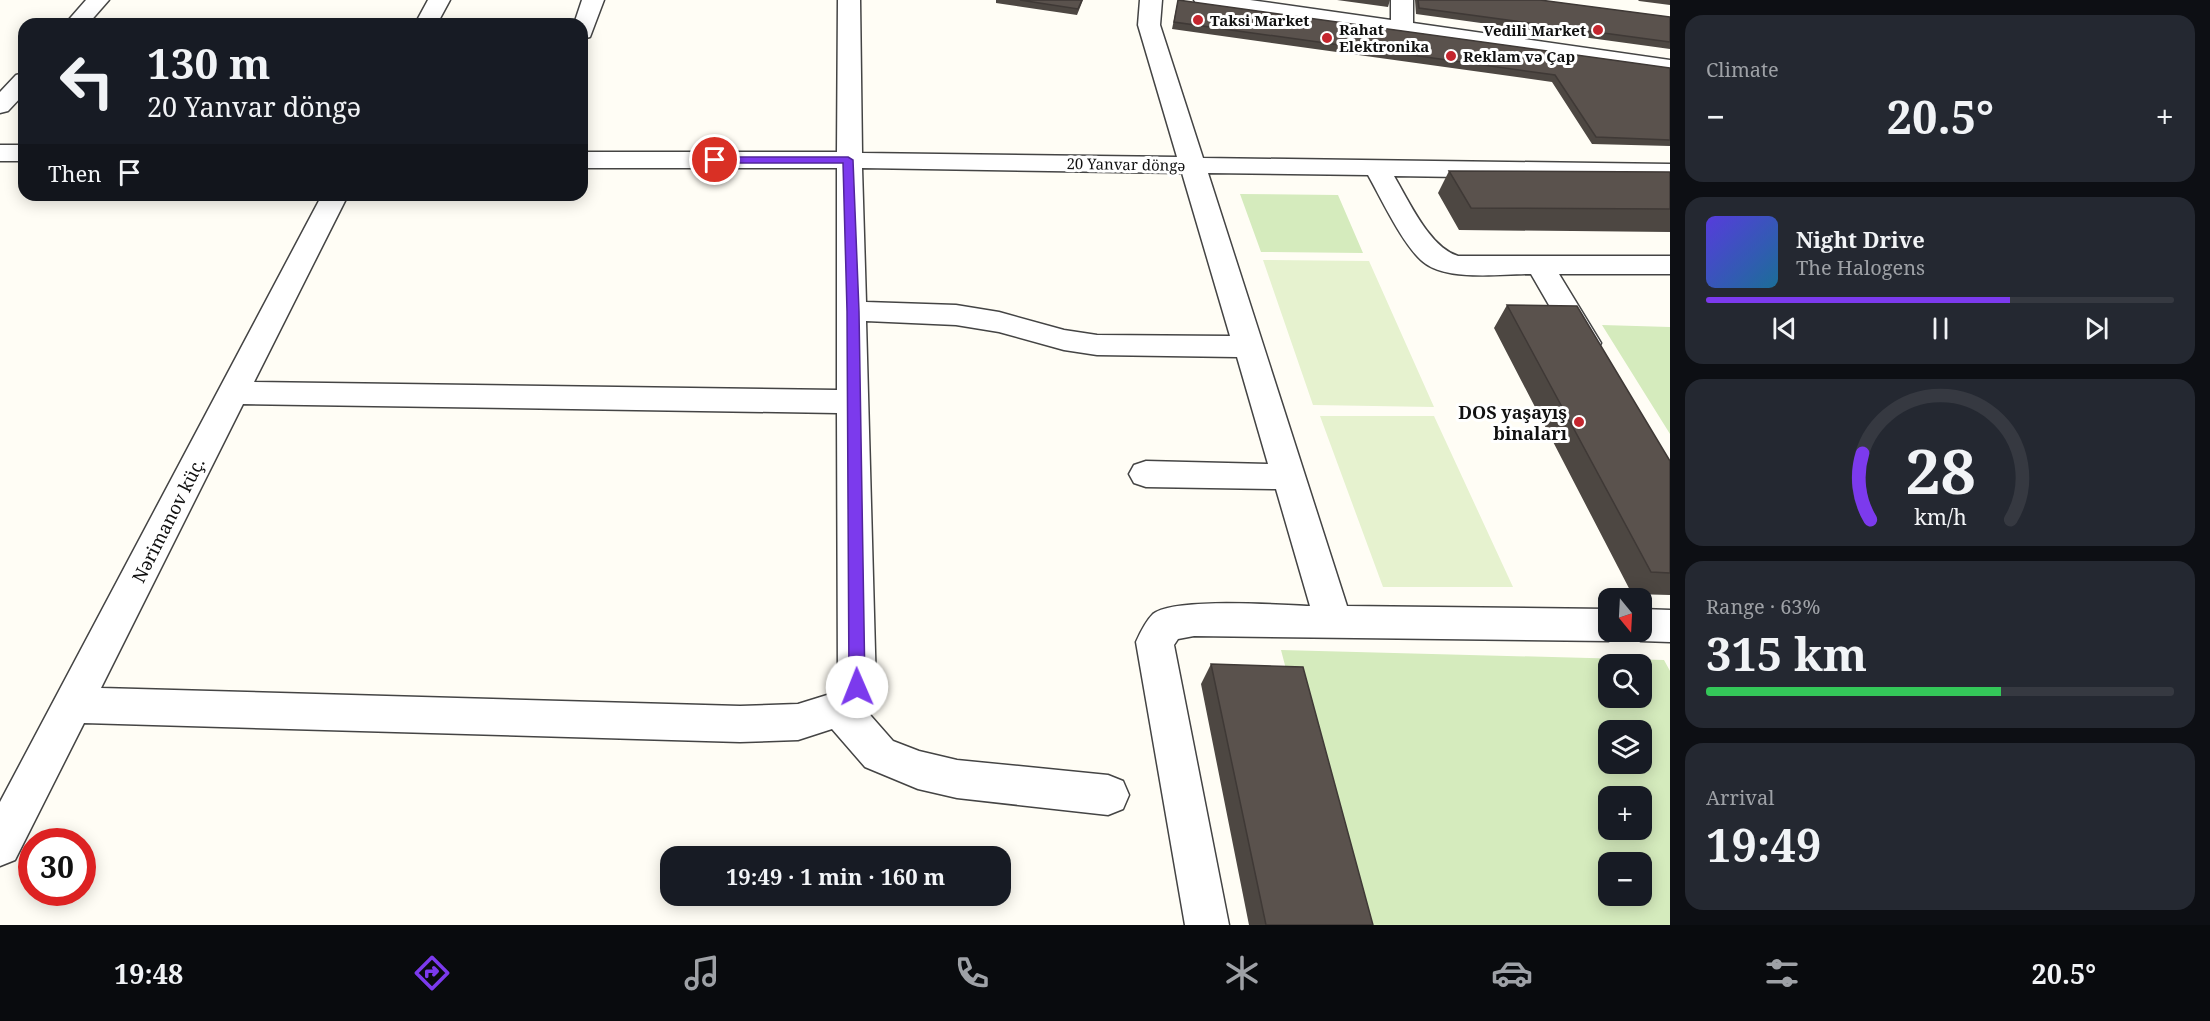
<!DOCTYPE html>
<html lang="en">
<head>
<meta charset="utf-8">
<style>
  body { margin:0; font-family:"Noto Serif",serif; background:#242831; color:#f1f3f6; height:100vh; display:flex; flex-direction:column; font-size:22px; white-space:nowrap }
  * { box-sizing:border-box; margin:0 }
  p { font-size:20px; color:#9ea1a6 }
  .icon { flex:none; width:33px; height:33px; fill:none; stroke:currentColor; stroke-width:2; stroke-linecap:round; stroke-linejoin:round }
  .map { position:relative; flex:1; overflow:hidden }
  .drawer { display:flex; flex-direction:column; gap:15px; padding:15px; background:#0d0f14; width:540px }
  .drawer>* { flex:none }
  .guide { position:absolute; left:18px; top:18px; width:570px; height:183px; border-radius:18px; box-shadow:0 3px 15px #0003; background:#171b24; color:#f1f3f6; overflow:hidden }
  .needle { width:39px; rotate:162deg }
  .tools { position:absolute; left:1598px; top:588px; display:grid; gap:12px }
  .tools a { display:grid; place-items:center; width:54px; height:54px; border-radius:12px; background:#171b24; box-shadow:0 3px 15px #0003; font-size:30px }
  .speed { position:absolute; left:18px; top:828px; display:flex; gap:12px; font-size:30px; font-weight:700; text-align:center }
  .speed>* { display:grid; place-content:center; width:78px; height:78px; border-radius:50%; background:#171b24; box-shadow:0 3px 15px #0003; line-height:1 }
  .speed .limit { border:9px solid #d22; background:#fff; color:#111 }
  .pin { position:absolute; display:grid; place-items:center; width:51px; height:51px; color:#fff; margin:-26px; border:3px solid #fff; border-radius:50%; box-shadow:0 2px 6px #0007 }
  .me { position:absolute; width:66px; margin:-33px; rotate:359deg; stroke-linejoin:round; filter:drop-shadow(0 0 4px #0008) }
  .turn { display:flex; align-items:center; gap:21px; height:126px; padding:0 30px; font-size:27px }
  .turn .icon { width:78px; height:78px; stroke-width:2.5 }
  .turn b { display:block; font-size:42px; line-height:51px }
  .then { display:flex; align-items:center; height:57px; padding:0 30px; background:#0003; gap:12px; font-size:22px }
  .big { font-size:45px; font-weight:700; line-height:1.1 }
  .drawer .tile { flex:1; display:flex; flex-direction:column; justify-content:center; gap:9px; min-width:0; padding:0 21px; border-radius:18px; background:#242831 }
  .drawer .dial { align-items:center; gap:0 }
  .dial svg { height:156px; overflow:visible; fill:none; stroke:#363941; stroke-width:7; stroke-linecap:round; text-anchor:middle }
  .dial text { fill:#f1f3f6; stroke:none }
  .song { display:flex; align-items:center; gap:18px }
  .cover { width:72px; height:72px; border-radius:9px; background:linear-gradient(135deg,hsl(250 70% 55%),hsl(200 70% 35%)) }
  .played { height:6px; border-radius:3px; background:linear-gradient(90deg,#7c3aed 65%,#363941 65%) }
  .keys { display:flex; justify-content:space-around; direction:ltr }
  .heat { display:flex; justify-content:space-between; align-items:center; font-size:33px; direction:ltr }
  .charge { height:9px; border-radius:4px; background:linear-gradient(90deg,#34c759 63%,#363941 0) }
  .trip { position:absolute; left:660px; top:846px; width:351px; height:60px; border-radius:18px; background:#171b24; box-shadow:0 3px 15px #0003; font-weight:700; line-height:60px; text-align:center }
  .menu { display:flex; height:96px; justify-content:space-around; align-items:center; background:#090b0e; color:#9ea1a6 }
  .menu .icon { width:42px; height:42px }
  .menu .active { color:#7c3aed }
  .menu b { font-size:27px; color:#f1f3f6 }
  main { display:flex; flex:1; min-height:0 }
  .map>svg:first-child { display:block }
  .green { fill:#d5ebbd; fill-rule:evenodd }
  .pitch { fill:#e6f2cf }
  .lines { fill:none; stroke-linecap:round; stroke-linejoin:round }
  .minor-casing { stroke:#444; stroke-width:3 }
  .minor { fill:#fff; fill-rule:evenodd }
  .wall { fill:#4d4742 }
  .building { fill:#5a524d; stroke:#3f3936; stroke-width:1.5 }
  .route { fill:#7c3aed; stroke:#51269a; stroke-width:1.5 }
  .poi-dot { fill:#c4262e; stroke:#fff; stroke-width:2 }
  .labels { text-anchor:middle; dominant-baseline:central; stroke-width:6; stroke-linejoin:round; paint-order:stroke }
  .far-poi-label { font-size:15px; font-weight:bold; fill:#111; stroke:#fff; text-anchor:start }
  .far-street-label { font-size:15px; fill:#111; stroke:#fff }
  .poi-label { font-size:18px; font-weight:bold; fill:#111; stroke:#fff; text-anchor:end }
  .street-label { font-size:18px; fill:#111; stroke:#fff }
</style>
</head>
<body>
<main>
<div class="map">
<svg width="1670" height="925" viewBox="0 0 1670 925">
  <rect width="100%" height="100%" fill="#fffdf5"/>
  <path class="green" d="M1240,194L1338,195L1363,253L1261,252Z
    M1602,325L1670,327V434Z
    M1281,650L1664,660L1670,671V925H1353ZM1608,664H1641V698H1608ZM1608,730H1641V764H1608ZM1608,796H1641V830H1608ZM1608,862H1641V896H1608Z"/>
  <path class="pitch" d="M1263,260L1369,261L1434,407L1313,405Z
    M1320,416H1434L1513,587H1383Z"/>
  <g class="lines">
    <defs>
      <path id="minor" d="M86,0H109L88,24H65Z
        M428,0H450L437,24H415Z
        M582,0H604L590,37L582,39V24H574Z
        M838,0H860L862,153L1177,157L1138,25L1140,0H1162L1160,25L1203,158L1670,164V180L1394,176C1409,201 1429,247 1458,256H1670V274H1559L1601,343L1597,350L1586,353L1575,350L1531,274C1503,274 1450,281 1426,264C1405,250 1381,198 1368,175L1208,173L1347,606L1608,609V632H1623L1621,636L1608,641L1194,636L1178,639L1174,645L1229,925H1185L1136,642C1140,633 1146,621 1153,614C1174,597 1280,605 1310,606L1276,489L1146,487L1134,483L1129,474L1134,465L1146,461L1268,464L1237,357L1097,355L1064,350L999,332L956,325L866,321L876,688L864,708L893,741L919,751L957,760L1108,775L1123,781L1129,795L1123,809L1108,815L957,798L918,789L865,767L832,729L798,740L740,742L84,723L15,860L0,866V802L322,195H348L254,382L837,390V168H582V152H837ZM862,168L1182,173L1230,336L1097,335L1064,330L999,312L956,305L866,302ZM243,404L837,413L838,683L827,695L798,704L740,706L101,688Z
        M1194,0H1250L1391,20V0H1413V23L1670,60V74L1205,6L1197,5Z
        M24,73V94L8,111L0,113V92L16,75Z
        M0,145H24V161H0Z
        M1641,609L1670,610V642L1641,641L1628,636L1626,632H1641Z"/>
    </defs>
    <use href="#minor" class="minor-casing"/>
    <use href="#minor" class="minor"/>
  </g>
  <path class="wall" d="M996,0H1083L1077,15L996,3Z
    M1178,0L1670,68V146L1592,144L1552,82L1172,29Z
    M1337,0H1390L1388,7Z
    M1415,0H1540L1670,17V49L1416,14Z
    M1638,0H1670V5L1639,1Z
    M1449,171L1670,172V232L1459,230L1438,193Z
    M1507,305L1670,461V595L1632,594L1494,328Z
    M1211,664L1373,925H1249L1201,684Z"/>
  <path class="building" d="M1020,0H1082L1078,9Z
    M1178,0L1670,68V140L1596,137L1555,75L1174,22Z
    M1418,0H1540L1670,17V42L1419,8Z
    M1449,171L1670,172V209L1471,208Z
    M1507,305L1577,306L1670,461V573L1651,572Z
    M1211,664L1303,667L1373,925H1266Z"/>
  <path class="route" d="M848,157L853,160L859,311L865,687L863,692L857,695L852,692L849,687L847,311L843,163H715L710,160L715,157Z"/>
  <g class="poi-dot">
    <circle cx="1198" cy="20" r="6"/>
    <circle cx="1598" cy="30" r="6"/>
    <circle cx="1327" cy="38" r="6"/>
    <circle cx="1451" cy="56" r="6"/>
    <circle cx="1579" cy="422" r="6"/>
  </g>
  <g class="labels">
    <g class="far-poi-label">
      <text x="1210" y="20">Taksi Market</text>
      <text x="1339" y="29">Rahat<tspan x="1339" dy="17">Elektronika</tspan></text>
      <text x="1586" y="30" text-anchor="end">Vedili Market</text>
      <text x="1463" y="56">Reklam və Çap</text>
    </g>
    <g class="far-street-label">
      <text transform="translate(1126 164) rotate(1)">20 Yanvar döngə</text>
    </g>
    <g class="poi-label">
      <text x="1567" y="412">DOS yaşayış<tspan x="1567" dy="21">binaları</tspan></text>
    </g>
    <g class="street-label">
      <text transform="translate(168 520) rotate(-63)">Nərimanov küç.</text>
    </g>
  </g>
</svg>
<div class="tools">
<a><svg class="needle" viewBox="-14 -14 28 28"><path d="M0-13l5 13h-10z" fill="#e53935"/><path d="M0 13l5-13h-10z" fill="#9ea1a6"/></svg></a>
<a><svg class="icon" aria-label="search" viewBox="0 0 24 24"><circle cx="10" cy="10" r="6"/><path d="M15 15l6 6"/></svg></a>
<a><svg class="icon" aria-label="layers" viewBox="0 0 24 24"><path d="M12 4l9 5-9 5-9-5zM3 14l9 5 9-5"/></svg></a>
<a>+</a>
<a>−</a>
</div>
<div class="speed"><div class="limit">30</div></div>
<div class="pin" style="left:715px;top:160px;background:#d93025"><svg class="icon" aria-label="arrive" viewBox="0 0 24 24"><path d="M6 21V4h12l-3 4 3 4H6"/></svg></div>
<svg class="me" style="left:857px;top:687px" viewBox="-20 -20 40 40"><circle r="19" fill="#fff"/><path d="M0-13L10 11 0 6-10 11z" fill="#7c3aed"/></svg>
<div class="trip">19:49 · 1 min · 160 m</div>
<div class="guide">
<div class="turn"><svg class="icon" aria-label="left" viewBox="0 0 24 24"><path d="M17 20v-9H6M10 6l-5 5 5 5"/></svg><div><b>130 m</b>20 Yanvar döngə</div></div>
<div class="then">Then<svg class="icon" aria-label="arrive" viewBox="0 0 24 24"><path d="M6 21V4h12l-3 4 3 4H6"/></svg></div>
</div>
</div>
<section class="drawer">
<div class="tile"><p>Climate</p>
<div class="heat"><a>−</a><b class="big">20.5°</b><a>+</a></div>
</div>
<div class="tile">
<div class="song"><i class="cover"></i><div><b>Night Drive</b><p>The Halogens</p></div></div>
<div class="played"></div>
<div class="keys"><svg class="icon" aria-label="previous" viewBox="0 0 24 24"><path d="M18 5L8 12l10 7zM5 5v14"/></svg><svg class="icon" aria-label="pause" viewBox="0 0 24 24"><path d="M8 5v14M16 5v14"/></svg><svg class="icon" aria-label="next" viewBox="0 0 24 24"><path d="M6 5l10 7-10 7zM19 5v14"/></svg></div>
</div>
<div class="tile dial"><svg viewBox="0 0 100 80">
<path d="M14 69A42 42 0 1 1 86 69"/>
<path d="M14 69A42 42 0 0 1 10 35" stroke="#7c3aed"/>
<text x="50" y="56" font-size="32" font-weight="700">28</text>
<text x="50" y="72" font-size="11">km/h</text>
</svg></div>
<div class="tile"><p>Range · 63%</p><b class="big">315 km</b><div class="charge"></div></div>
<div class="tile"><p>Arrival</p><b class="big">19:49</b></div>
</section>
</main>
<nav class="menu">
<b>19:48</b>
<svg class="icon active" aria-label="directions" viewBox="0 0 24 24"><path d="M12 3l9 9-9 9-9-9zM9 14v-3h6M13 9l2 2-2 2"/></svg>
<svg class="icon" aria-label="music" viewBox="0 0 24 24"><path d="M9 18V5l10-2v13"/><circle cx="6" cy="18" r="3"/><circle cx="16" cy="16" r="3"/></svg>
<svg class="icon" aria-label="phone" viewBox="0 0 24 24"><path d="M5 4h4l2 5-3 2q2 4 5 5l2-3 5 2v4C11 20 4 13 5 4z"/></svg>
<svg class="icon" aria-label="climate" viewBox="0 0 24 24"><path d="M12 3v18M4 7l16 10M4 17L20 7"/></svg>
<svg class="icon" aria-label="car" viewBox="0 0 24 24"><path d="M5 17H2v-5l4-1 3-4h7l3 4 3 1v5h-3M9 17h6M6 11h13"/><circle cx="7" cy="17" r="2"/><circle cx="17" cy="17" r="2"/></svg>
<svg class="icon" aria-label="filters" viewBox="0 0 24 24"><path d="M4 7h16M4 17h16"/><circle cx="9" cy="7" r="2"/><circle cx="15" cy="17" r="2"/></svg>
<b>20.5°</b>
</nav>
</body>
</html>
